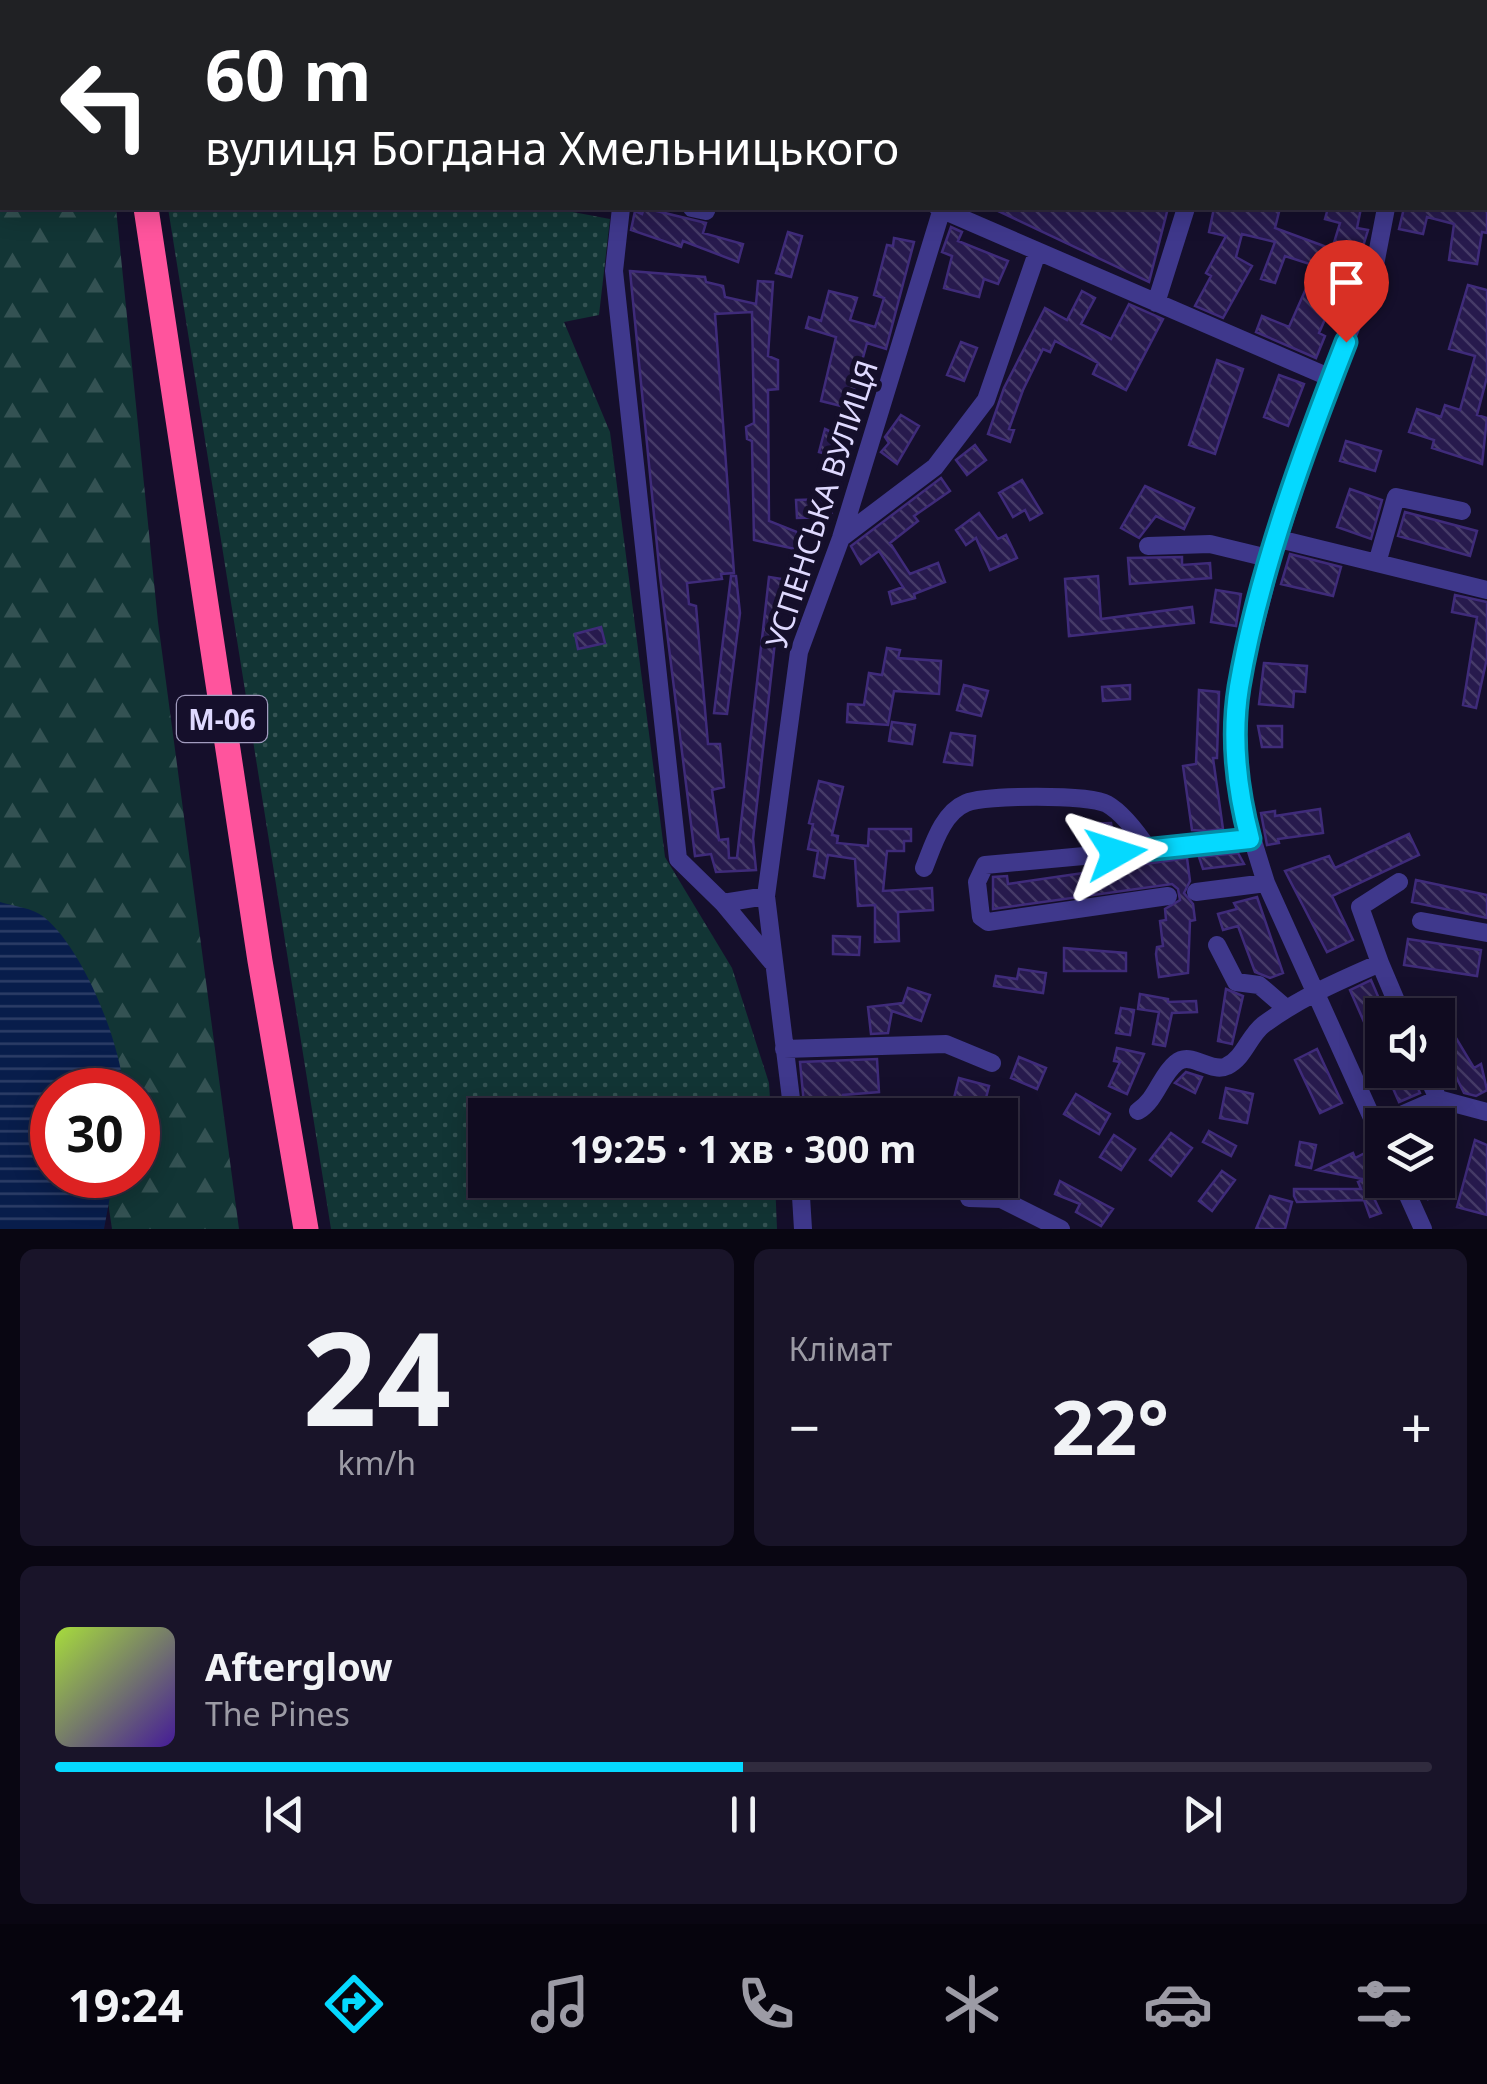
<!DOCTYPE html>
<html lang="uk">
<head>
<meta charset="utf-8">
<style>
  body { margin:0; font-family:"Noto Sans",sans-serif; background:#191429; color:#f1f3f6; height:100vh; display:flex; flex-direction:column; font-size:38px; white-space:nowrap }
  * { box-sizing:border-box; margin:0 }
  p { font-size:32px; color:#9c9ba5 }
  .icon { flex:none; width:55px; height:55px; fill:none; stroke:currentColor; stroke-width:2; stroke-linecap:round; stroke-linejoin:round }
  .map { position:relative; height:1229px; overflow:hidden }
  .drawer { display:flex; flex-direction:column; gap:20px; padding:20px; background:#090612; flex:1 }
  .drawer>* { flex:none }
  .top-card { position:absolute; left:0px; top:0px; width:1488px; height:210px; box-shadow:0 5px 25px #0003,0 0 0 2px #302b3e; background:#202124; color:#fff; overflow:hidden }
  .controls { position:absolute; left:1365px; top:998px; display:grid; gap:20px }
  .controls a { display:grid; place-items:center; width:90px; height:90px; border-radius:0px; background:#100b20; box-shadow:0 5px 25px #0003,0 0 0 2px #302b3e; font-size:50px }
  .speed { position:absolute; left:30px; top:1068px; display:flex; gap:20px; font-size:50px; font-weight:700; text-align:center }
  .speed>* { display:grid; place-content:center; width:130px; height:130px; border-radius:50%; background:#100b20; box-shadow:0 5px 25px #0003,0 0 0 2px #302b3e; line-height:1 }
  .speed .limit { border:15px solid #d22; background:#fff; color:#111 }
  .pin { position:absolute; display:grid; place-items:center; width:85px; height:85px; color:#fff; margin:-102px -42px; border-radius:50% 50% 50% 0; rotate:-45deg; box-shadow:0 0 10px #0007 }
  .pin .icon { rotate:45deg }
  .me { position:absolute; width:110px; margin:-55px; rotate:84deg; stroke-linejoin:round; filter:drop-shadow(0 0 8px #0008) }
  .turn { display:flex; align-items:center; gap:35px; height:210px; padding:0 40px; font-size:45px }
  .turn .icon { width:130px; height:130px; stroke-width:2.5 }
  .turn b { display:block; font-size:70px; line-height:85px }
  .big { font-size:75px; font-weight:700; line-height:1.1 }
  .drawer .tile { flex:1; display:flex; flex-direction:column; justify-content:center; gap:15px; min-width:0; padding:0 35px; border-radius:15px; background:#191429 }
  .drawer .dial { align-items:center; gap:0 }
  .dial b { font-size:130px; line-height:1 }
  .song { display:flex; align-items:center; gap:30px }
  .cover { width:120px; height:120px; border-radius:15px; background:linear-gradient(135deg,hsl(80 70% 55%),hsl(260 70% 35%)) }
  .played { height:10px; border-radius:5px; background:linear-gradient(90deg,#05d9ff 50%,#302b3e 50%) }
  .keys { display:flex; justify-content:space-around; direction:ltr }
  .heat { display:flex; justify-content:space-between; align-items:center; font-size:55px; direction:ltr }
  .drawer .tiles { flex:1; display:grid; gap:20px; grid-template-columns:1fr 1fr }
  .tile:last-child { grid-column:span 2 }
  .trip { position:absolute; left:468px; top:1098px; width:550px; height:100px; border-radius:0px; background:#100b20; box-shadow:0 5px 25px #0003,0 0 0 2px #302b3e; font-weight:700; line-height:100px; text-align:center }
  .menu { display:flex; height:160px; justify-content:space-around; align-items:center; background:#06040d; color:#9c9ba5 }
  .menu .icon { width:70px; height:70px }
  .menu .on { color:#05d9ff }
  .menu b { font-size:45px; color:#f1f3f6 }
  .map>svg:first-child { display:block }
  .grass { fill:url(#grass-dots) }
  .forest { fill:url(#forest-firs) }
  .water { fill:url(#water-rules) }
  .building { fill:url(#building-back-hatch); stroke:#3f2b7a; stroke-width:2.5 }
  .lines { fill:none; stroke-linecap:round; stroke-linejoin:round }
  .minor { stroke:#3f388c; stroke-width:18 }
  .highway { stroke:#ff549d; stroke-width:25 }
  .route-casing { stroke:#038da6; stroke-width:25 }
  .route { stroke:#05d9ff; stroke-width:18 }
  .labels { text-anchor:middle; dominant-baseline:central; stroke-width:10; stroke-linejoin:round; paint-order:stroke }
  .shield { fill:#150f2b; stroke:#a29cbf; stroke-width:2.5 }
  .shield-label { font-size:28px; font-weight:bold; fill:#dfd9ff }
  .street-label { font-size:30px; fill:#dfd9ff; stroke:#150f2b }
</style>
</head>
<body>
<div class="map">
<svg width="1487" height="1229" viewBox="0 0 1487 1229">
  <defs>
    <pattern id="grass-dots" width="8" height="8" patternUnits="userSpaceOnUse" patternTransform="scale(2.5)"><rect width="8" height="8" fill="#123535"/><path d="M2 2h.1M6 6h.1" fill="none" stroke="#345253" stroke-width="1.8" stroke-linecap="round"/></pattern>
    <pattern id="forest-firs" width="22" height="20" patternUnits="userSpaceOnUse" patternTransform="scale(2.5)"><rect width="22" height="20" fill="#123535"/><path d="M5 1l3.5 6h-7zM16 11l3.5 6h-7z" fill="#345253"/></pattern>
    <pattern id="water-rules" width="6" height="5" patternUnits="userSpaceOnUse" patternTransform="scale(2.5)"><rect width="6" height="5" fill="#081d4b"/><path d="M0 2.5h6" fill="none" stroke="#2c3d66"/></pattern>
    <pattern id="building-back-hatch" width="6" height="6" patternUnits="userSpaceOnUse" patternTransform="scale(2.5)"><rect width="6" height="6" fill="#271a4d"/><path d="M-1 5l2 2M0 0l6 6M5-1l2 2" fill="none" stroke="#463b68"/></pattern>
  </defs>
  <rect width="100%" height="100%" fill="#150f2b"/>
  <path class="grass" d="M168,208H552L610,219L599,315L564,322L610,432L665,857L732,968L769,1083L771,1115H485V1180H775L777,1229H331Z"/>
  <path class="forest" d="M0,0H95L2,2V208H116L158,622L239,1229H112L104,1175H138V1090H91L0,1015Z"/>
  <path class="water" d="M0,902C13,906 33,908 44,917C84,950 119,1040 124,1090H52V1175H114L104,1229H0Z"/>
  <path class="building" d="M644,208L706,223L703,233L743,244L738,262L683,241L681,247L631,230L635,211L642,214Z
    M992,208H1168L1149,282Z
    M1214,208H1280L1275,228L1332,249L1340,223L1325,219L1328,208H1361L1357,228L1368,230L1353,279L1344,276L1319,333L1325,336L1316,358L1256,332L1262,316L1289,327L1316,266L1285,256L1275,283L1261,279L1275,242L1242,234L1236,257L1252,266L1223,318L1195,306L1211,276L1206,273L1226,236L1209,232Z
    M1404,208H1487V233L1482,232L1477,264L1449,260L1454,224L1427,217L1423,234L1399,229Z
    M951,227L962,232L958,241L1008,261L998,284L984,279L979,297L944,288L952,256L942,252Z
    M788,232L802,236L791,277L776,273Z
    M894,238L914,242L886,349L867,343L849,408L821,401L836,337L806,328L809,317L821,321L829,291L857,298L850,320L875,327L884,298L874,295L887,245L893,246Z
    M630,271L705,277L706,282L723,286L725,297L756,304L758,281L773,282L768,356L778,360V389L768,390L769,521L797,532L795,549L754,540L752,441L747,439L746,427L754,423L752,312L715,314L734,573L721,574L722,579L687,583L689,604L696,606L708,744H720L724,787L712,790L719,840L728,839L729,858H737L769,577L782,579L753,839L756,870L716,872L711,854L695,856L660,576Z
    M1468,285L1487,290V377L1477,415L1487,418L1482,464L1432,448L1434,440L1409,432L1417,409L1441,417L1445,405L1460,410L1475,356L1449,349Z
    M1082,291L1095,298L1081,324L1111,339L1129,304L1163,319L1126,390L1093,374L1098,363L1055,341L1050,352L1043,349L1023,390L1009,429L1014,430L1010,442L988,434L1004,388L1045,308L1067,320Z
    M961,342L977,348L964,381L947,375Z
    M1217,360L1243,369L1215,454L1189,445Z
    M1279,375L1304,384L1288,426L1264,417Z
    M901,415L919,426L897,464L881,452L889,443L885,437Z
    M825,429L844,438L839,457L819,452Z
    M1346,441L1381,451L1375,471L1340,461Z
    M975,445L986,460L967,475L956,460Z
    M941,478L950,491L914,516L918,521L890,543L910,574L938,563L945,582L914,594L915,598L892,604L889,592L903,587L879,551L861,564L851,546Z
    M1022,480L1042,513L1030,520L1025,510L1013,517L999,493Z
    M1145,486L1194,508L1184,529L1156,516L1139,538L1121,528Z
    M1350,489L1382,500L1371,539L1337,527Z
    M831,499L832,517L797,518L796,500Z
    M1405,512L1477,531L1470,556L1398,536Z
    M979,513L998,539L1006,535L1017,558L990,570L976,538L966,545L956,530Z
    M1290,554L1341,567L1333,596L1281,584Z
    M1182,557V565L1210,563L1211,578L1130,584L1128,558Z
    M731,576H736L740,613L727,714L714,713Z
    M1098,576L1101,619L1192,607L1194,623L1069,636L1065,579Z
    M1216,590L1241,594L1236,626L1211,622Z
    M1455,595L1487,602V658L1476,708L1463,705L1477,617L1452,612Z
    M601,627L605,643L578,649L575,634Z
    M887,648L900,650L898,658L941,661L939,694L894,691L888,725L847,722L848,704L864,705L869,673L882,675Z
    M1264,663L1307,666L1305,692L1294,691L1293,707L1259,704Z
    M964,685L988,691L981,716L957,710Z
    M1130,685V699L1103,701L1102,687Z
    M1199,690L1219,692L1217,758H1213L1223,829L1206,831L1192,830L1183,766L1196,764Z
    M892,722L915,725L912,744L889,741Z
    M1258,726H1282V747H1262Z
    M951,733L975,736L972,765L944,762Z
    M819,781L843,787L832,835L838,836L837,843L868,846L869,829H911V841H904V851H887L883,891L932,888L933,910L898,912L899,941L875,942V905L858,906L855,859L828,855L824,878L814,876L818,851L808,849L813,824L809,823Z
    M1320,809L1323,833L1278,839L1279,843L1267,845L1261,813L1275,811V816Z
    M1111,823L1114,841L1087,843L1086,824Z
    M1409,834L1419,855L1332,896L1353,940L1327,952L1285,871L1329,856L1335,868Z
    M1238,853L1244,864L1203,869L1199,857Z
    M1187,858L1190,881L1184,893L1193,904L1195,920L1190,921L1188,973L1159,977L1156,954L1157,947L1163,946L1160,921L1166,920L1165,909L1180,900L1178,889L1172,884L993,909V877L1007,876L1008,884Z
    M1416,880L1487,895V918L1412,902Z
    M1257,897L1283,973L1270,978L1255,972L1238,926L1223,930L1218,914L1237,909L1234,903Z
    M833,936L860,937L859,955L833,954Z
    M1408,939L1481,950L1477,976L1404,965Z
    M1064,948L1126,953V971H1064Z
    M1019,969L1046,973L1043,993L994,986L996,976L1017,979Z
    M1371,980L1386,1015H1382V1063L1350,990Z
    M908,988L930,995L921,1021L892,1011L888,1033L871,1034L868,1007L903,1003Z
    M1226,989L1243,996L1232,1044L1218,1041Z
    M1140,994L1168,999V1002L1196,1001L1197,1012L1172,1013L1165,1046L1153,1044L1159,1012L1138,1009Z
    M1121,1008L1134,1010L1130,1035L1116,1033Z
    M1438,1008L1474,1068L1481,1064L1487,1090L1476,1096L1464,1093L1438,1040Z
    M1117,1048L1144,1054L1127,1094L1109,1086L1120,1062L1114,1061Z
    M1317,1049L1342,1103L1320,1113L1295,1060Z
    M1019,1057L1046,1068L1037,1089L1011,1078Z
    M877,1059L879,1092L843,1095L845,1115H805L800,1062Z
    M1385,1070H1410L1420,1093L1399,1102Z
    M1186,1072L1202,1077L1195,1093L1175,1083Z
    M959,1078L989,1086L985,1102L978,1100L976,1108L953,1102Z
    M1226,1088L1253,1094L1247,1123L1220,1118Z
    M1076,1094L1110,1114L1099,1134L1064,1114Z
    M1209,1131L1236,1146L1231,1156L1203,1142Z
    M1171,1133L1192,1148L1171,1176L1150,1160Z
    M1114,1135L1135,1149L1121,1170L1100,1157Z
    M1475,1140L1487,1145V1215L1457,1207Z
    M1300,1142L1316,1145L1311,1168L1296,1165Z
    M1367,1152L1371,1161L1376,1158L1382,1183L1317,1170L1353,1153L1355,1158Z
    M1222,1171L1235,1180L1212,1211L1199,1201Z
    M1365,1179L1370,1189H1387L1373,1196L1381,1213L1370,1217L1364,1200L1297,1202L1294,1196V1189H1361L1358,1182Z
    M1418,1180H1441L1446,1190L1428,1199Z
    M1060,1181L1113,1209L1101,1226L1076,1212L1080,1204L1055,1194Z
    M1270,1196L1292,1202L1285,1229H1256Z"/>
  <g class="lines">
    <path class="minor" d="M557,0L571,2
      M742,0L749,2
      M295,2L302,0
      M667,2L668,0
      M812,2L813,0
      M980,2L981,0
      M1427,2L1428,0
      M1485,53H1487
      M1485,109H1487
      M621,208L614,271L678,859L723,903L772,962
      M692,208L706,211L707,208
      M938,208L1331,378
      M1156,303L1186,208
      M841,538L935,467L986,400L1037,253
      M1279,539L1487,590
      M1148,546L1210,544L1272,559
      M1377,563L1396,497L1462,511
      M1149,850L985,865L977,882L981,917L988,922L1168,896
      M924,868C933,846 942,813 966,803C985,795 1089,794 1107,804C1123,813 1139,835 1149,850L1250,839
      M1196,892L1266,883
      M723,903L766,896
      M1421,921L1487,933
      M1217,945L1236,982L1259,985L1287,1009
      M1380,963L1360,907L1399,882
      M784,1049L946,1044L992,1063
      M1438,1099L1487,1112
      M1138,1111C1157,1099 1160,1076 1176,1063C1191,1050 1211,1074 1227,1066C1244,1058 1249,1036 1263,1025C1299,998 1339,981 1380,963L1402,1015
      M793,1115L766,896L799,652L841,538L941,212
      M1376,1126L1438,1099L1425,1070
      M1382,1140L1266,883L1239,796L1236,733L1239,688L1272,559L1331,378L1374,270L1386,208
      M800,1180L803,1229
      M1401,1180L1423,1229
      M969,1198L1001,1199L1061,1229"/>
    <path class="highway" d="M118,0V2
      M146,208L260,961L306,1229"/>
  </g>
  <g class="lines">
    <defs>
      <path id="route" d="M1116,853L1250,839C1237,790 1231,737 1239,687C1258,574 1304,449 1346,342"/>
    </defs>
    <use href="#route" class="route-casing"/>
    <use href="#route" class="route"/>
  </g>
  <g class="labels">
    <rect class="shield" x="177" y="696" width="90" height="46" rx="8"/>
    <g class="shield-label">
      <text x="222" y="719">М-06</text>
    </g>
    <g class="street-label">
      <text transform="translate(821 504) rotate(-72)">УСПЕНСЬКА ВУЛИЦЯ</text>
    </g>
  </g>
</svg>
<div class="controls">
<a><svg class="icon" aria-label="sound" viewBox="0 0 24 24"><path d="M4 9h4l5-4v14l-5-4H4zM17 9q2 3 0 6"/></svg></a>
<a><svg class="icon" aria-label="layers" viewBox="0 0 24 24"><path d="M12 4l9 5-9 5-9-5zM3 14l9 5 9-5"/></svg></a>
</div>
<div class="speed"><div class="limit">30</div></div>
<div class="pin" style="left:1346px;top:342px;background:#d93025"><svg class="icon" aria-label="arrive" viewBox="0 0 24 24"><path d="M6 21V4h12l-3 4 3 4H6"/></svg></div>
<svg class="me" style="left:1116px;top:853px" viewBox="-20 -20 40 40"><path d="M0-17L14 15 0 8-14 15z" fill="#05d9ff" stroke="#fff" stroke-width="4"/></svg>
<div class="trip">19:25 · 1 хв · 300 m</div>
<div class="top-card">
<div class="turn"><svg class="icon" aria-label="left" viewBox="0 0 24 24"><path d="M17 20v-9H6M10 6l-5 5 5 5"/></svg><div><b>60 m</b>вулиця Богдана Хмельницького</div></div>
</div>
</div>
<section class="drawer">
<div class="tiles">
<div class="tile dial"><b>24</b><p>km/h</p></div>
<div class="tile"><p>Клімат</p>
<div class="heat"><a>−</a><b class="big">22°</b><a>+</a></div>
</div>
<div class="tile">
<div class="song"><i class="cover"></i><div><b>Afterglow</b><p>The Pines</p></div></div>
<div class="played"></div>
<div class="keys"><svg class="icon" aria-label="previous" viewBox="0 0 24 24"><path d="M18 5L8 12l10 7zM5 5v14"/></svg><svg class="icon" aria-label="pause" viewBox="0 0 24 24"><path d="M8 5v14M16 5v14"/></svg><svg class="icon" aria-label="next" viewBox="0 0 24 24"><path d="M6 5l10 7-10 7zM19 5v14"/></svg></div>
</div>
</div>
</section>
<nav class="menu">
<b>19:24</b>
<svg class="icon on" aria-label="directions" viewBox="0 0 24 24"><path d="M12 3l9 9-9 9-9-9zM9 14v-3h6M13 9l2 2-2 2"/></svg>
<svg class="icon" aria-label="music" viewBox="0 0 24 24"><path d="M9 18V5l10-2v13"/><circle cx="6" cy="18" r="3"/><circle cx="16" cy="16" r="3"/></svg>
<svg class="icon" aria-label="phone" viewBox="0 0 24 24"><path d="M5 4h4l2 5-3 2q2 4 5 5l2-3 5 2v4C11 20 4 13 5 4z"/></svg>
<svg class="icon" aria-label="climate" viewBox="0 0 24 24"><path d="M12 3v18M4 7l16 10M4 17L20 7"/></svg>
<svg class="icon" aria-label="car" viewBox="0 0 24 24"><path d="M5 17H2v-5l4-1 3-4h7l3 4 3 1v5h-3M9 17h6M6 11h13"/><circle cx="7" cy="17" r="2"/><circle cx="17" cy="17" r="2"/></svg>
<svg class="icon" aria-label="filters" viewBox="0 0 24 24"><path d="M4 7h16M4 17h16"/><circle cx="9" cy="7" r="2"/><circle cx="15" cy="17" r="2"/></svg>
</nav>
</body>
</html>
